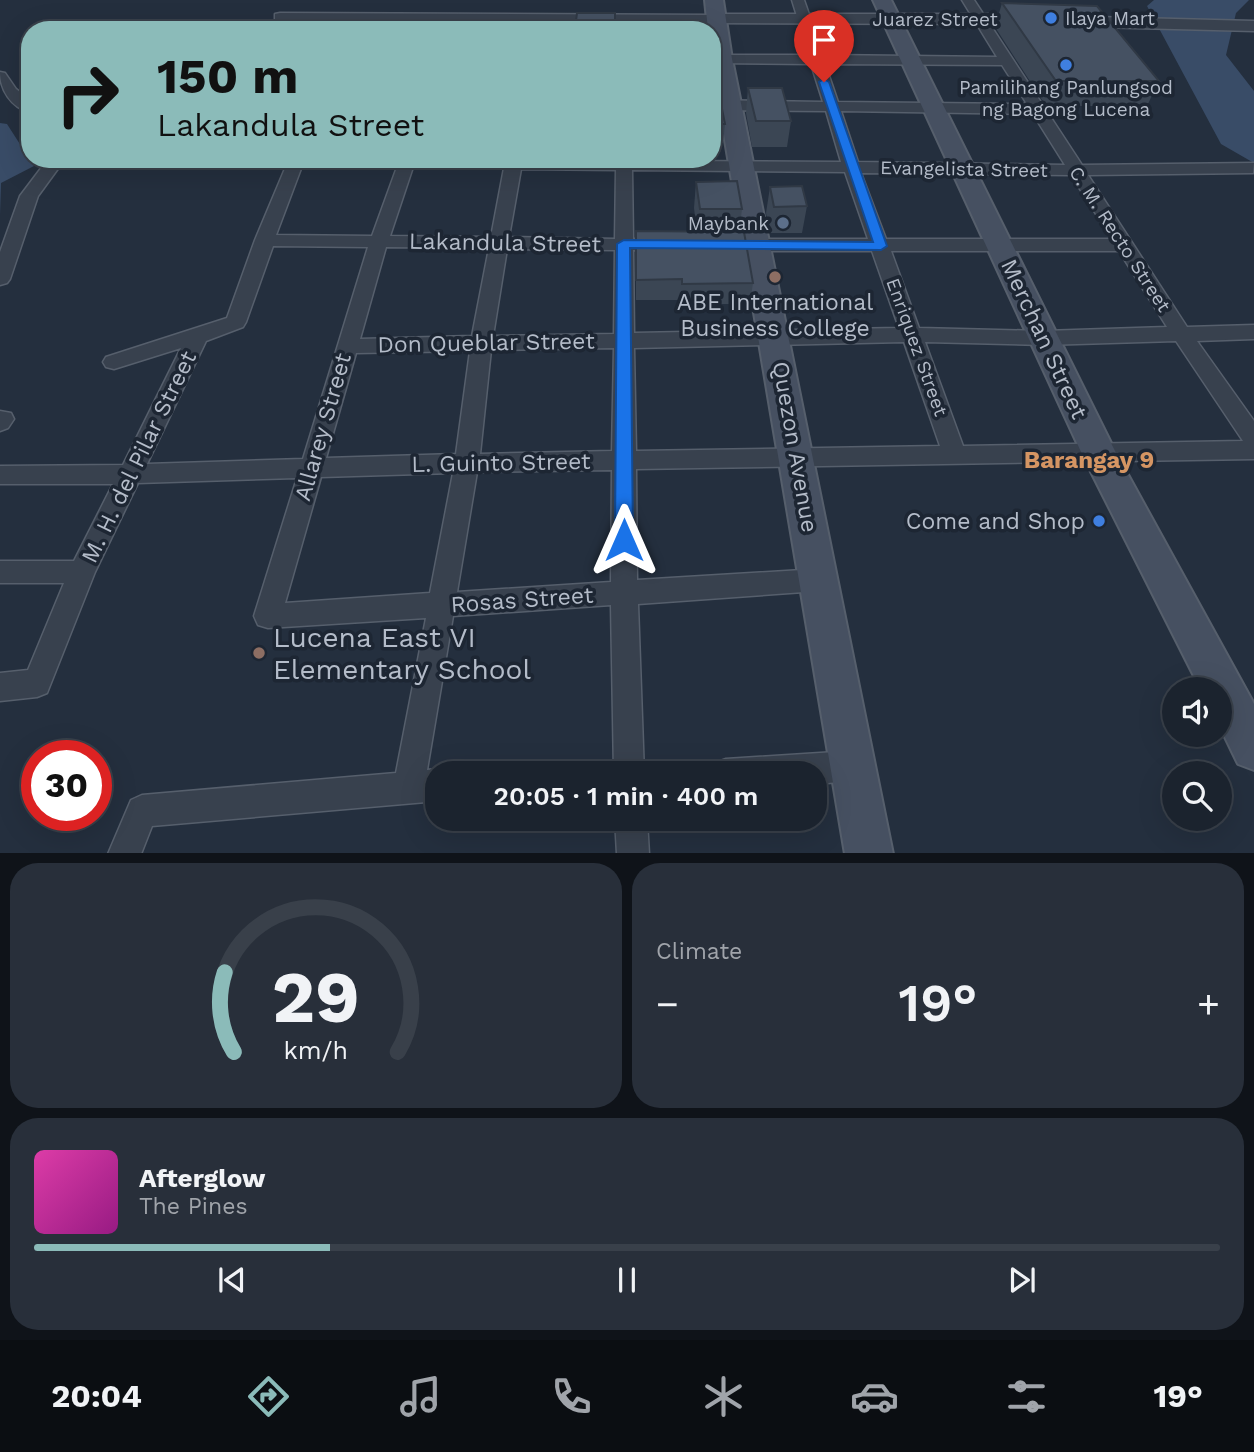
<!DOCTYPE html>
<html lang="en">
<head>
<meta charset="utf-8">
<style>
  body { margin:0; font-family:"Work Sans",sans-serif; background:#282f3a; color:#f1f3f6; height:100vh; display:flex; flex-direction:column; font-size:26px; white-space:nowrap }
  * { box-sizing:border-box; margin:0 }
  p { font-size:23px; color:#a0a4aa }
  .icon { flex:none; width:38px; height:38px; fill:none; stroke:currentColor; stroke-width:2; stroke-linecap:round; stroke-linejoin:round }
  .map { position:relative; height:853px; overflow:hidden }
  .details { display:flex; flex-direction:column; gap:10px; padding:10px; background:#0f1319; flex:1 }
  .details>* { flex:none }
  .guide { position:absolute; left:21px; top:21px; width:700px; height:147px; border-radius:28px; box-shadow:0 7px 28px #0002,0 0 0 2px #39404a; background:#8bbbb9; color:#111; overflow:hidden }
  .controls { position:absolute; left:1162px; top:677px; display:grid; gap:14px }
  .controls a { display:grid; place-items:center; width:70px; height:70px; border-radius:50%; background:#1b232e; box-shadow:0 7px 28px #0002,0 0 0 2px #39404a; font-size:35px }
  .speed { position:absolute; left:21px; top:740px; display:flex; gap:14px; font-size:35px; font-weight:700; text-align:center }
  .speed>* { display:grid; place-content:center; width:91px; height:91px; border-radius:50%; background:#1b232e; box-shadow:0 7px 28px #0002,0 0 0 2px #39404a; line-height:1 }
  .speed .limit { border:10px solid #d22; background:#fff; color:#111 }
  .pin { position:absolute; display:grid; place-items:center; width:60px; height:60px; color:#fff; margin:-72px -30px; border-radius:50% 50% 50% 0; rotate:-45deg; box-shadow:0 0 7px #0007 }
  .pin .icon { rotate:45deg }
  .me { position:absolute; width:77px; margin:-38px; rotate:0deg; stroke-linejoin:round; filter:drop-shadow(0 0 5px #0008) }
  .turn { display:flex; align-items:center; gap:24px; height:147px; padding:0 21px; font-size:32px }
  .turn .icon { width:91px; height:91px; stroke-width:2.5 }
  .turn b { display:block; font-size:49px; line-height:60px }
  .big { font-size:52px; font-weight:600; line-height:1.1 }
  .details .card { flex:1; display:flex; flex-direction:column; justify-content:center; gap:10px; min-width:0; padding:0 24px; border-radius:28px; background:#282f3a }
  .details .dial { align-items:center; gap:0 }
  .dial svg { height:182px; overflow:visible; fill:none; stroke:#39404a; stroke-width:7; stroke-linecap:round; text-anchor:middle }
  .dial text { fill:#f1f3f6; stroke:none }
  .song { display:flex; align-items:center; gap:21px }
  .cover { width:84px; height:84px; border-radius:10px; background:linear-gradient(135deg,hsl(320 70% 55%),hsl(310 70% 35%)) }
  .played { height:7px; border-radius:4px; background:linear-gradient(90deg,#8bbbb9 25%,#39404a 25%) }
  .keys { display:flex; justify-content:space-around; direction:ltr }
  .heat { display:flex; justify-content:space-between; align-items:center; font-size:38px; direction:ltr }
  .details .tiles { flex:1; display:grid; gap:10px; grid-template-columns:1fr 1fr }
  .card:last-child { grid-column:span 2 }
  .trip { position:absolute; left:425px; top:761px; width:402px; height:70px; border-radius:28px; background:#1b232e; box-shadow:0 7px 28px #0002,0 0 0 2px #39404a; font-weight:600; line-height:70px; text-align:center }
  .tabs { display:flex; height:112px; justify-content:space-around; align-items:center; background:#0b0e12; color:#a0a4aa }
  .tabs .icon { width:49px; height:49px }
  .tabs .active { color:#8bbbb9 }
  .tabs b { font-size:32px; color:#f1f3f6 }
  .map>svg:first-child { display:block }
  .water { fill:#394c67 }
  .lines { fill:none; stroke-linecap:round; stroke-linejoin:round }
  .minor-casing { stroke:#565f6c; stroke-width:3 }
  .tertiary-casing { stroke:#565f6c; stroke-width:3 }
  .secondary-casing { stroke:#565f6c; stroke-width:4 }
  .minor { fill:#38414e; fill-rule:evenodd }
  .tertiary { fill:#38414e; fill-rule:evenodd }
  .secondary { fill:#465061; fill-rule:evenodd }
  .wall { fill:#3b4654 }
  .building { fill:#455162; stroke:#303945; stroke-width:2 }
  .route { fill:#1a73e8; stroke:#114b97; stroke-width:2 }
  .shop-dot { fill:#3f7fe0; stroke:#1d2633; stroke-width:2.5 }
  .service-dot { fill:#5c6f8a; stroke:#1d2633; stroke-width:2.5 }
  .education-dot { fill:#8d6e63; stroke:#1d2633; stroke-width:2.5 }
  .labels { text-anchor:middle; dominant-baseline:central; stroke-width:7; stroke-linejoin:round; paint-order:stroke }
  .far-poi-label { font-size:19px; fill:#b4bcc9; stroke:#1d2633; text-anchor:start }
  .far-street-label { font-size:19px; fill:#b4bcc9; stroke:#1d2633 }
  .street-label { font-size:23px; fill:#b4bcc9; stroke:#1d2633 }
  .poi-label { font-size:23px; fill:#b4bcc9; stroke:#1d2633 }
  .neighbourhood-label { font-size:24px; font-weight:bold; fill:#d59563; stroke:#1d2633 }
  .near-poi-label { font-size:28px; fill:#b4bcc9; stroke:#1d2633; text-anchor:start }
</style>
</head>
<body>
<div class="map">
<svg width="1254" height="854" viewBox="0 0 1254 854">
  <rect width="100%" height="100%" fill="#242f3e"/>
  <path class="water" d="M1154,0H1249L1236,13L1226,55L1254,91V163L1221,144L1147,6Z
    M0,123L7,124L34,166L1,183L0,215Z"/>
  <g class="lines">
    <defs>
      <path id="minor" d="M792,0H804L823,55L997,57L962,0H974L1082,165L1254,163L1253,173L1088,175L1187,327L1254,325V339L1197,341L1254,421V459L636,469L637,580L818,569L827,572L831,580L827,588L818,591L638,604L644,774H614L611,605L453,616L427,770L438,769L448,774H438V801L152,826L141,854H108L131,800L142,795L396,773L426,618L268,628L258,625L254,616L297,478L138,483L95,572L47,693L37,697L0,701V673L28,670L64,583H0V561H74L113,484H0V466L123,465L181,348L114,369L106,367L103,362L106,357L227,318L255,240L289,159L841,162L826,111L712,110V100L823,102L811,64L712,63V55H809ZM825,64L1002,65L1027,104L838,102ZM841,111L1033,114L1065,165L858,162ZM302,166L397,167L372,236L276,235ZM413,167L504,168L491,237L390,236ZM521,169L616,170L615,239L509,237ZM632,170L845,172L868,239H740L731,245L740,251H872L899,328L634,333L633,250L667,251L676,245L667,239H633ZM861,173L1071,175L1112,239H886ZM273,246L368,247L303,459L147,464L206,341L243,327L246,322ZM386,247L489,248L472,336L360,339ZM507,249L615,250L614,334L493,336ZM891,251H1119L1167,327L1044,331L919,328ZM1176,341L1243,441L963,446L925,342L1044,345ZM904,342L940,446L636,451L634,348ZM614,348L612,451L480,454L491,350ZM470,351L456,454L326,458L356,353ZM612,470L611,582L457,592L477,472ZM453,473L430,593L285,603L321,477Z
        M280,13L715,15L722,19L715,23L275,20V14Z
        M0,72L5,73L16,89L30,100V113C11,107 0,90 0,72Z
        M48,159H65L38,196L10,279L7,283L0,285V252L20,196Z
        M0,411L11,413L14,419L8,428L0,431Z
        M851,751L862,755L866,766L862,777L851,781L816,784V774H711L715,763L726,759Z
        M615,819H647L649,854H617Z"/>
      <path id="tertiary" d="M715,14H981L1254,21V31L981,24L709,23L706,19Z"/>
      <path id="secondary" d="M705,0H723L732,59L893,854H845L712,63V30H708Z
        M873,0H891L1115,451L1254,704V770L1238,764L1220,727V690H1201L1082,454Z"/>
    </defs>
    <use href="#minor" class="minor-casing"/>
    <use href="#tertiary" class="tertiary-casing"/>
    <use href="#secondary" class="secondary-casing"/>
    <use href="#minor" class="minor"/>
    <use href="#tertiary" class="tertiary"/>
    <use href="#secondary" class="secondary"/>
  </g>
  <path class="wall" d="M1002,3L1159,81L1147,106H1046L995,27Z
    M748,88L791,121L787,147H752L746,113Z
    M712,93L725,124L723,143H712Z
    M696,182L742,209L739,232L753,283L750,304H681V300H636V231L697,232L694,208Z
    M770,187L807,206L802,233H770L766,213Z"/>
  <path class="building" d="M1002,3L1097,6L1159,81H1056Z
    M577,13H615V29H575Z
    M748,88H782L791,121H756Z
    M712,93L719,94L725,124H712Z
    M737,181L742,209H700L696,182Z
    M802,186L807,206L774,207L770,187Z
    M636,231L744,232L753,283L682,284V279L636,280Z"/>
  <path class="route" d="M824,79L829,82L887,246L881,250L630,248L633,540L631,546L624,548L618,546L615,540L617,244L624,240L873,242L819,82Z"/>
  <g class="shop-dot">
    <circle cx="1051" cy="18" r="7"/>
    <circle cx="1066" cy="65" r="7"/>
    <circle cx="1099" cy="521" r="7"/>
  </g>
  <circle class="service-dot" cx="783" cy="223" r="7"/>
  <g class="education-dot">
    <circle cx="775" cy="277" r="7"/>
    <circle cx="259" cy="653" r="7"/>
  </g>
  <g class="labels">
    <g class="far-poi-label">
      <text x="1065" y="18">Ilaya Mart</text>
      <text x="1066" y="87" text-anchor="middle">Pamilihang Panlungsod<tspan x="1066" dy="22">ng Bagong Lucena</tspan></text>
      <text x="769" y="223" text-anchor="end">Maybank</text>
    </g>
    <g class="far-street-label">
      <text x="935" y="19">Juarez Street</text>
      <text transform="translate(964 169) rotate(1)">Evangelista Street</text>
      <text transform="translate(1120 239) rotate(57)">C. M. Recto Street</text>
      <text transform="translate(917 347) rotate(70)">Enriquez Street</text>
    </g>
    <g class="street-label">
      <text transform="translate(505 243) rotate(1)">Lakandula Street</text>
      <text transform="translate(1044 339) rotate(65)">Merchan Street</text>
      <text transform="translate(486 343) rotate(-1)">Don Queblar Street</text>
      <text transform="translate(323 427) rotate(-74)">Allarey Street</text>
      <text transform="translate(795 447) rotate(80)">Quezon Avenue</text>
      <text transform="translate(139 457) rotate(-64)">M. H. del Pilar Street</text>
      <text transform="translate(501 463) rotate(-1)">L. Guinto Street</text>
      <text transform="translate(522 600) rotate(-4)">Rosas Street</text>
    </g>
    <g class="poi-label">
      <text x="775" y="302">ABE International<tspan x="775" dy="26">Business College</tspan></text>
      <text x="1085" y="521" text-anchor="end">Come and Shop</text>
    </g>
    <g class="neighbourhood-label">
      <text x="1089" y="460">Barangay 9</text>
    </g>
    <g class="near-poi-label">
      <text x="273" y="637">Lucena East VI<tspan x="273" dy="32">Elementary School</tspan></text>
    </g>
  </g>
</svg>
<div class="controls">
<a><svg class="icon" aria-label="sound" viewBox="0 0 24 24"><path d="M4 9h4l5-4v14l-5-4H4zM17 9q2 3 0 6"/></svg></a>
<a><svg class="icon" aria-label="search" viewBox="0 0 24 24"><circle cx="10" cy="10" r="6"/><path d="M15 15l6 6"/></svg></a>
</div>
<div class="speed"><div class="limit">30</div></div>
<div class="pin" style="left:824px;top:82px;background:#d93025"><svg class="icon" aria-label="arrive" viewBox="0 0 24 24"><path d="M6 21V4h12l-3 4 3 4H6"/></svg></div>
<svg class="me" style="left:624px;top:540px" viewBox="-20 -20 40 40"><path d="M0-17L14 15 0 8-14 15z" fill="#1a73e8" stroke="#fff" stroke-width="4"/></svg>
<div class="trip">20:05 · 1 min · 400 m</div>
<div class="guide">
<div class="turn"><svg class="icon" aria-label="right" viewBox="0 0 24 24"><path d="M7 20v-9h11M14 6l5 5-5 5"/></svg><div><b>150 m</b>Lakandula Street</div></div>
</div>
</div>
<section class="details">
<div class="tiles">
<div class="card dial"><svg viewBox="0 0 100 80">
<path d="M14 69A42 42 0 1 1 86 69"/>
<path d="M14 69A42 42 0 0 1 10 34" stroke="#8bbbb9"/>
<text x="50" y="56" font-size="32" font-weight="700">29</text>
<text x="50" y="72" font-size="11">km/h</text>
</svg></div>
<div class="card"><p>Climate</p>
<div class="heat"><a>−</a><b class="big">19°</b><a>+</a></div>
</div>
<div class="card">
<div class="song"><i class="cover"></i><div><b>Afterglow</b><p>The Pines</p></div></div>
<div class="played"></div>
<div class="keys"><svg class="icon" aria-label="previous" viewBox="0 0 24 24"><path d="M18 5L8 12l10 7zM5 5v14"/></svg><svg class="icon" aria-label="pause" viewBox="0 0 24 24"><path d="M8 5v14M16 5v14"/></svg><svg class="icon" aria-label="next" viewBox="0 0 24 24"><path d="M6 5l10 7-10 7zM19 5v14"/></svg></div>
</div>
</div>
</section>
<nav class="tabs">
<b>20:04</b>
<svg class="icon active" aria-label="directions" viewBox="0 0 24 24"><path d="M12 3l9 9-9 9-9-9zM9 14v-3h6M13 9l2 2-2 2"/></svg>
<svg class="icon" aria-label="music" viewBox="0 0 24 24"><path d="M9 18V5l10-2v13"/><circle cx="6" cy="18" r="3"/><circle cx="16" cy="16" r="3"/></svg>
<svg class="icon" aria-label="phone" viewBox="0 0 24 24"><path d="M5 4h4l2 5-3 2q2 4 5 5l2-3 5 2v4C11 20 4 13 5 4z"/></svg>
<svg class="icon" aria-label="climate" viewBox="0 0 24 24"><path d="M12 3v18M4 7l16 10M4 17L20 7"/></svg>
<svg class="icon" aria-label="car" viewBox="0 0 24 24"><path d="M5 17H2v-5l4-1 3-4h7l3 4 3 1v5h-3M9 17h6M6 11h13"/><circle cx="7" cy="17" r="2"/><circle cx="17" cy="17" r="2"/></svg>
<svg class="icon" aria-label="filters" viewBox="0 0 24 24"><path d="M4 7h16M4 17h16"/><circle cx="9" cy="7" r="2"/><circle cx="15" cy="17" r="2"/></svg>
<b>19°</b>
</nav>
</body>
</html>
